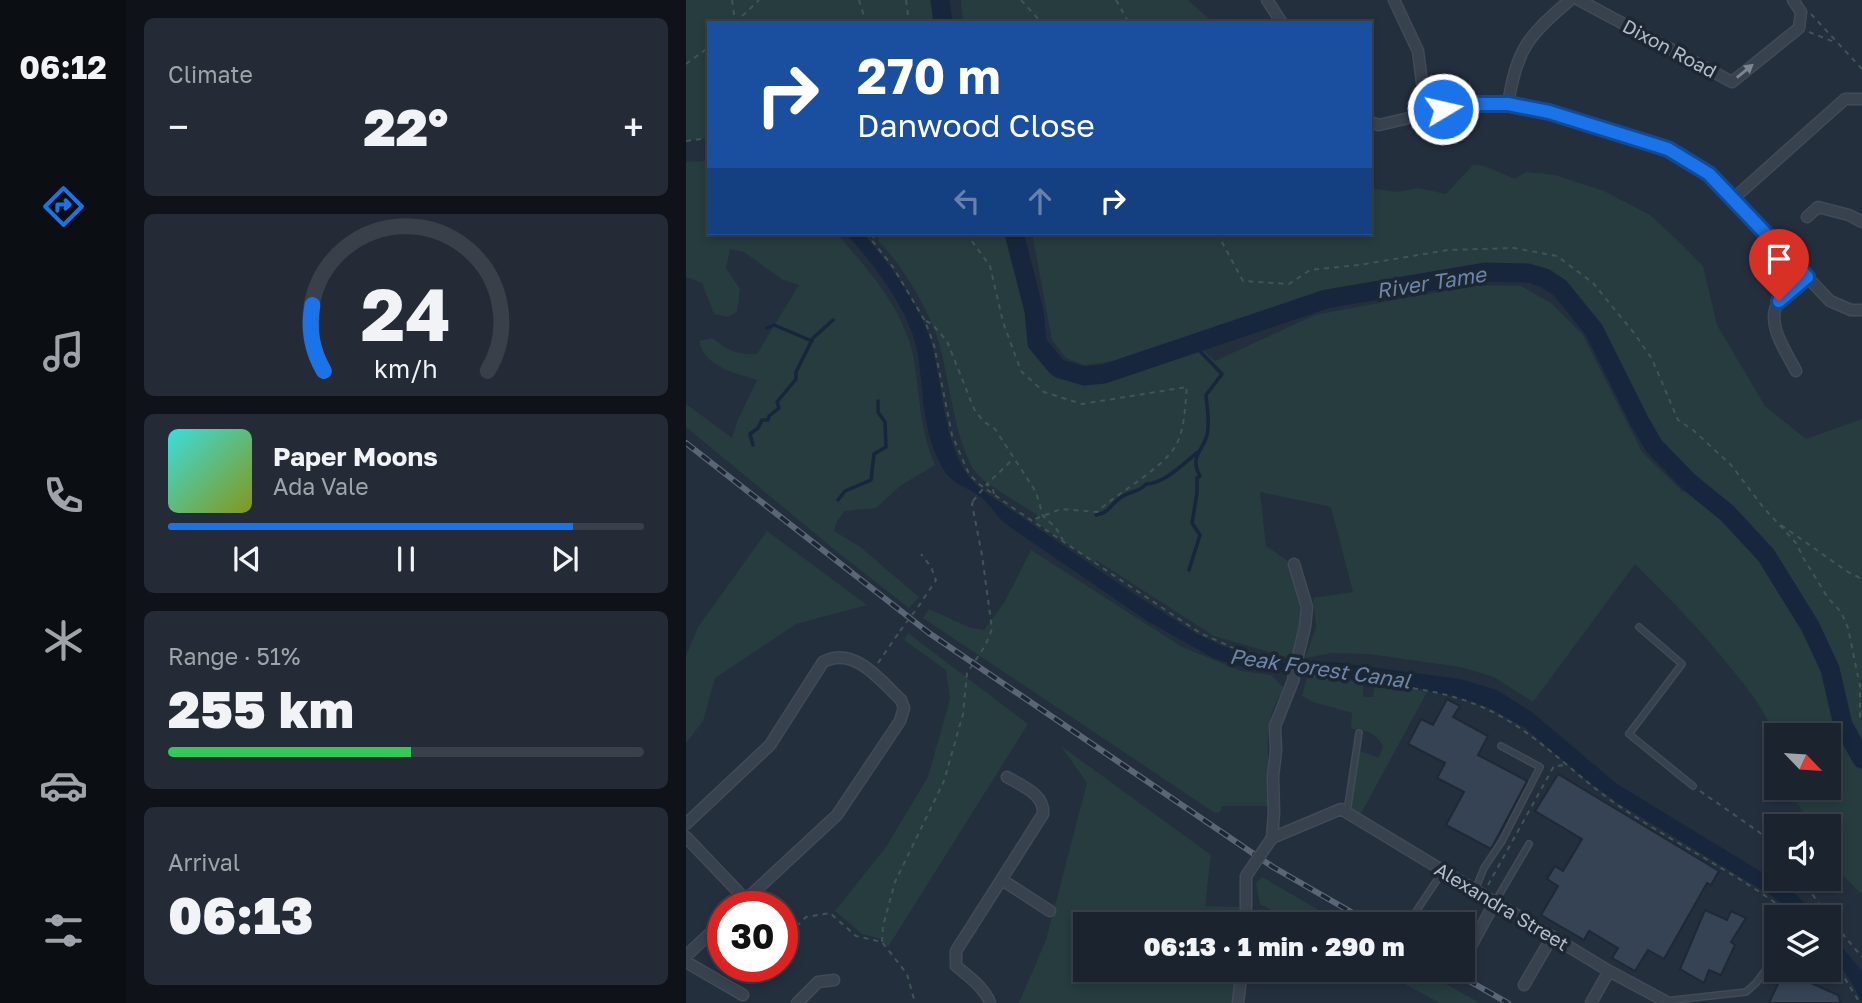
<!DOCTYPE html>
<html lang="en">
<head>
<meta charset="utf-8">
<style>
  body { margin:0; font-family:"Golos Text",sans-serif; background:#242b36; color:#f1f3f6; height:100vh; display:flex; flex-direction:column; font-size:26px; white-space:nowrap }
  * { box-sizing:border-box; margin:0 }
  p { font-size:23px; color:#a0a4aa }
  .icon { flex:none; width:38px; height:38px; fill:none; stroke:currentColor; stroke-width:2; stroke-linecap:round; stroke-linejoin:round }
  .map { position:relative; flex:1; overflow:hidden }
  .panel { display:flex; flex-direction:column; gap:18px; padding:18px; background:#0f1319; width:560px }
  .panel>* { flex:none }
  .top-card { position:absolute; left:21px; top:21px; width:665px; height:214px; border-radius:0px; box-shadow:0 4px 10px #0003,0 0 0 2px #39404a; background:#1a4fa0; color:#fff; overflow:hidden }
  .needle { width:46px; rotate:115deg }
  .fabs { position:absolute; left:1078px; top:723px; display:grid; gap:14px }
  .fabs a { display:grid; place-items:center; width:77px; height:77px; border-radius:0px; background:#1b232e; box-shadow:0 4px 10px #0003,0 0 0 2px #39404a; font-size:35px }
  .speed { position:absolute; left:21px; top:891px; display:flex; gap:14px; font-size:35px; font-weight:700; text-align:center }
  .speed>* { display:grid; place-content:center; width:91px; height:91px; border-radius:50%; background:#1b232e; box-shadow:0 4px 10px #0003,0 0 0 2px #39404a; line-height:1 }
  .speed .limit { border:10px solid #d22; background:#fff; color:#111 }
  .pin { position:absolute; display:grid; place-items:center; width:60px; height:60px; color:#fff; margin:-72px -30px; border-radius:50% 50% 50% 0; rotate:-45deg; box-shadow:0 0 7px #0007 }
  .pin .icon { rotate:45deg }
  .me { position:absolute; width:77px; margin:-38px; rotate:81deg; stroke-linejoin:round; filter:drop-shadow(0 0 5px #0008) }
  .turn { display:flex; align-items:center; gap:24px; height:147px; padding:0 35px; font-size:32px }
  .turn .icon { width:91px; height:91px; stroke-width:2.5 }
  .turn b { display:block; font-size:49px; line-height:60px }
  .lanes { display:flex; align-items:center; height:66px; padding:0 35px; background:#0003; justify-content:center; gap:35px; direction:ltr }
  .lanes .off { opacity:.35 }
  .big { font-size:52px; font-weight:800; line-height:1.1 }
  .panel .widget { flex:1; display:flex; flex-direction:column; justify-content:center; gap:10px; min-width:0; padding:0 24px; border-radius:10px; background:#242b36 }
  .panel .dial { align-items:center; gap:0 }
  .dial svg { height:182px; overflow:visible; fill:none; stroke:#39404a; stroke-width:7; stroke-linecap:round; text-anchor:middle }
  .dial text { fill:#f1f3f6; stroke:none }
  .song { display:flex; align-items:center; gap:21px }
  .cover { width:84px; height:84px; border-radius:10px; background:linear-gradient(135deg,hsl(180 70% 55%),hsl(70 70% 35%)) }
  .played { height:7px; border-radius:4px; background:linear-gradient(90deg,#1a73e8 85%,#39404a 85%) }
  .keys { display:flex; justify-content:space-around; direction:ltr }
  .heat { display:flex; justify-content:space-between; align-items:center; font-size:38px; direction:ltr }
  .charge { height:10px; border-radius:5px; background:linear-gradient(90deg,#34c759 51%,#39404a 0) }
  .trip { position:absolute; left:387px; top:912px; width:402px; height:70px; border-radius:0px; background:#1b232e; box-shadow:0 4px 10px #0003,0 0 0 2px #39404a; font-weight:800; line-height:70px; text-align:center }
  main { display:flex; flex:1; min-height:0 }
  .menu { display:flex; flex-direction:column; width:126px; justify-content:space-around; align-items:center; background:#0b0e12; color:#a0a4aa }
  .menu .icon { width:49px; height:49px }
  .menu .on { color:#1a73e8 }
  .menu b { font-size:32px; color:#f1f3f6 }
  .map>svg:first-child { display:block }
  .green { fill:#263c3f }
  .water { fill:#17263c }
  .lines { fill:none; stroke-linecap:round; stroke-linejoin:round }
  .stream { stroke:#17263c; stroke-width:3.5 }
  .river { stroke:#17263c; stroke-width:19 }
  .building { fill:#364354; stroke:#1f2835; stroke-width:2 }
  .lane-casing { stroke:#414a57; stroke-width:8 }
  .street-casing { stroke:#414a57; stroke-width:13 }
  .path { stroke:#3f5557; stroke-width:2; stroke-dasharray:5 5; stroke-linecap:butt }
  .lane { stroke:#38414e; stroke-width:5 }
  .street { stroke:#38414e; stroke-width:10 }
  .rail-casing { stroke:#5a6575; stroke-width:6 }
  .rail { stroke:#1d2633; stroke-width:3.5; stroke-dasharray:10; stroke-linecap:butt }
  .street-bridge-casing { stroke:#414a57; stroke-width:13; stroke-linecap:butt }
  .path-bridge { stroke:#3f5557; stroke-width:2; stroke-dasharray:5 5; stroke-linecap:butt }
  .street-bridge { stroke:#38414e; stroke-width:10 }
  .oneway { fill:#7c8592 }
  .route-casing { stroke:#114b97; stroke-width:18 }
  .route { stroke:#1a73e8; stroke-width:12 }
  .labels { text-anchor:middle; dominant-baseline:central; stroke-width:7; stroke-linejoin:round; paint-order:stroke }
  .street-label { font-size:19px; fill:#b4bcc9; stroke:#1d2633 }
  .water-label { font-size:21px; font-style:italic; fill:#6d86a8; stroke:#1d2633 }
</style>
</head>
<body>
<main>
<nav class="menu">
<b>06:12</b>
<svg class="icon on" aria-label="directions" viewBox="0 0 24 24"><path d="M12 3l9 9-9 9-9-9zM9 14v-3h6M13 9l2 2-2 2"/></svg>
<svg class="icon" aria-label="music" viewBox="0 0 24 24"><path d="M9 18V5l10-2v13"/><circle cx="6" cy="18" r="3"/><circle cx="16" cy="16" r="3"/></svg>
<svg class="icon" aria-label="phone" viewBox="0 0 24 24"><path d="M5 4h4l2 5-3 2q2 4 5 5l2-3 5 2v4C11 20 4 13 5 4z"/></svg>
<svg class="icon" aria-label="climate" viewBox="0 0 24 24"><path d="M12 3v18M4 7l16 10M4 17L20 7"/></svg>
<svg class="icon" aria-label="car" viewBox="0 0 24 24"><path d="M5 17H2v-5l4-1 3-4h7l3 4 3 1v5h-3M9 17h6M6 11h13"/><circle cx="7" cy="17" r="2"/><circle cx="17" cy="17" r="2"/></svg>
<svg class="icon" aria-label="filters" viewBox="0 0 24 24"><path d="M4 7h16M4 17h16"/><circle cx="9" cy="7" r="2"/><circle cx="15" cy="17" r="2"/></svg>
</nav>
<section class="panel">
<div class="widget"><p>Climate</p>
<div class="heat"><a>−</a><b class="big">22°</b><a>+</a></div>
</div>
<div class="widget dial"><svg viewBox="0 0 100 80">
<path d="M14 69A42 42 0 1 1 86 69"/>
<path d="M14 69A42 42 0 0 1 9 40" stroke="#1a73e8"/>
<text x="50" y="56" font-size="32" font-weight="700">24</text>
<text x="50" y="72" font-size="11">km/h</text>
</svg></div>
<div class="widget">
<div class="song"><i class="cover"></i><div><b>Paper Moons</b><p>Ada Vale</p></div></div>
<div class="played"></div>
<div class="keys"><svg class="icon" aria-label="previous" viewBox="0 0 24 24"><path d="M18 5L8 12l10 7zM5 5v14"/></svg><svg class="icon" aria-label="pause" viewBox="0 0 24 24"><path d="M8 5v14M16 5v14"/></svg><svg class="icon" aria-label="next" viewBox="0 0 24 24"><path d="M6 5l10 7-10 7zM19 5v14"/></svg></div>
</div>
<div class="widget"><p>Range · 51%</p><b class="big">255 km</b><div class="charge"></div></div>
<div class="widget"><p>Arrival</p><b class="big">06:13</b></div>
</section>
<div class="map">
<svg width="1176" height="1003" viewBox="0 0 1176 1003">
  <rect width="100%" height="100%" fill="#242f3e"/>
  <path class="green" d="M0,0H254L257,23H23V138L0,141Z
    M275,0H502L528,23H277Z
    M23,161V233H150C181,268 217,308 227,355C234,394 233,428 249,465L214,486L190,508L159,511L151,521L148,531L173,546L233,597L223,608L154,554L0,427V404L46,438L51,422L71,380C50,373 19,368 13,341L26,338C41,350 51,355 71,354L113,285L97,280L58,252L44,249L40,268L54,289L51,312L42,317L28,314L16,283L0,277V162Z
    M787,165L798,166L829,179L840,172L869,175L918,191L964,215L989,238L1017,266L1031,325L1079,406L1120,439L1176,419V895L1154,872L1143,854V826H1125L1109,799L1106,788H1143V735H1090V739C1081,712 1062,689 1044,667C1015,630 982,597 949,564L847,702L808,677L774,667L683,654L646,653L619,658L630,627L627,598L667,592L645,507L574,492L580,546L609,566L621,607L613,650L608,649L604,658L528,636L410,560V564L349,522L351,515C335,504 307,489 293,476C270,452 263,376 253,343C245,314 215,262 193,242L192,235L184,233H328L348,311L351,343L370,366L398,376L418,374L509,343L529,361L629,315L789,285L835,286L865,303L897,335L956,452L997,492L1001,481C983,462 967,445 954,423C932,384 901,295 857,277C840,270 817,271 799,272L640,299L597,313L596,306L428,361L398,365L380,358L366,340L346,233H684V188L711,192L732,188L760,194Z
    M81,531L181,605L110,624L29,678L17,721L0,743V656L12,627Z
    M345,550L496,647L555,671L585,675L598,688C594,696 588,705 586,713C578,738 583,781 588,806H536L534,812L529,813L237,618L243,609L285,628L298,630L318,603Z
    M222,633L342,724L202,947L195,939L176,934L149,911L200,847L242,777L264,699L260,670L218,640Z
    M622,674L633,678L677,682V697H687L689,683L741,692L672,819L655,809C665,791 664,768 674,751L693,758L697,746C690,733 679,729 665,729L666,713L627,702L616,696Z
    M375,746L525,855L519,906L556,907L555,924H399V970H551L547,1003H333L360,940L401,783Z
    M576,877L657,924H611L574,904L570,883Z
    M693,970H735L794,1003H754Z"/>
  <path class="water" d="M159,233H177C201,262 225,292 240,328C261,379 251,458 300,493L445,592L509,633L536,646L601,664L624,665L647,662L774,679L811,690L847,713L931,784L1100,887L1113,897L1130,917H1112L1086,896L935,805L905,784L838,727L803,708L780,700L719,685L635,676L619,671L569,670L529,659L463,622L321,525C311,517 305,506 296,498C281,486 269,487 258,470C236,435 238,394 232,355C226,314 188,263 159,233Z
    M1143,932L1176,971V1002L1166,983L1143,950Z"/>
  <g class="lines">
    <path class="stream" d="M81,328L88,325L126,341
      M67,445L64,434L72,428L76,420H82L83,416L93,408L91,402L110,379V372L127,338L147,320
      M152,500L159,491L185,480L188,454L200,447L199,422L192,412V401
      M410,515C423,513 424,505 434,498C442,491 453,493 460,484C478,484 498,463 512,452
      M503,570L514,535L506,523L511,493V478L514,476C503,456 517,451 521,435C524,423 521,407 520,395L536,374L507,344"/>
    <path class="river" d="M254,0L257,23
      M328,233L348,311L351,343L370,366L374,369L398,376L418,374L640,299L799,272L842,273L859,278L874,288L908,330L954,422L968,446L1004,483L1041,513L1080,555L1124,626L1144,669L1157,725L1176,759"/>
  </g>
  <path class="building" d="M761,699L774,706L767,717L802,736L792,755L841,781L805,849L760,825L778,792L751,778L759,763L722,744L735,719L747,725Z
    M872,774L1033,871L1025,885L1021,883L978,959L962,950L949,971L926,958L932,948L903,931L898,940L855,915L872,886L861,879L869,866L877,871L896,839L849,811Z
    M1019,910L1041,920L1045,911L1060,918L1045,942L1049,945L1035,975L1023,970L1018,983L994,969Z
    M1098,971L1152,995L1155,1003H1083Z"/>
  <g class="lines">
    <defs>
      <path id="lane" d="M953,627L996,664L943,734L1007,786
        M661,812L673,733
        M789,890L798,868L816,841L854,767L815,746
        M809,902L843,844
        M725,919L757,871
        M979,1001L1060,992L1070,983L1090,956"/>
      <path id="street" d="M581,0L596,23
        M708,0L732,51L740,114
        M893,0L1046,82L1113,28L1115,12L1107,0
        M822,104C831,48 842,36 884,0
        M684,122L693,125L740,114L774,104H822L863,112L982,149L1023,174L1144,301L1165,310H1176
        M1047,199L1159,99H1176
        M1121,217L1132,207L1163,215L1176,222
        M1110,371C1101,353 1079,323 1092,303C1098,293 1112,285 1121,277
        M608,564L621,607L619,627L610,664
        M607,681L589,726L590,751L587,776L588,813L586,838L655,809L923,971L979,1001L978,1003
        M0,824L84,745L137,662C168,645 195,681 215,700L218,708L214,721L151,815L53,906
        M0,837L60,900
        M316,880L364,911
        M560,924V876
        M0,956L37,921
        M779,957L809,902
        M0,962L57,995
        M838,985L866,937
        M111,1003L132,982L148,980
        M304,1003C299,988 282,976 270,966V951L357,814C359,794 336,786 321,777
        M552,1003L556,970
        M905,1003L923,971"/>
    </defs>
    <use href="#lane" class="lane-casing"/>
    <use href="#street" class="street-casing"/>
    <path class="path" d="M46,0L49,21
      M173,0L180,23
      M220,0L223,23
      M335,0L356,23
      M430,0L443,23
      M1125,14L1176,69
      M49,23L73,0
      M1123,32L1151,43
      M0,64L23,47
      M0,141L23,138
      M180,233L207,267L239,321L248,345L266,435L283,474L293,484L330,510L514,633L552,650L601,661
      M187,233L188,241
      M280,233L304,266L317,322L335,371L358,392L396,404L501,387C499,405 499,429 490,445C477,469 432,492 411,512L375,509L349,519V522
      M531,233L557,281L603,284L624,270L673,265L762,250L828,248L871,256L907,283L948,333L966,359L992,420L1007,430L1045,465L1077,507L1110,543L1118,559L1142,598L1155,612L1162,628L1174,686V718L1176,722
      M240,321L246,324L261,341L288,409L297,421L309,429L350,492L357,516L370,528L377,540
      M308,494L307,489L301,484L326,460
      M1095,525L1162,572L1176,579
      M232,607L250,580L245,567L235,554
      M192,663L214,631
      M618,674C627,675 635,678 644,679C695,685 748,686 796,707C849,730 886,774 933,806C990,845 1054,874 1108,917
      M1014,791L1073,832L1090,849
      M1115,878L1142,917
      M802,885L868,766L881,765
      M75,900L82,906
      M1143,918L1176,957
      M96,920L107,930L120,917L144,913L170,936L196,942L221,974L229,1003
      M196,942L197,926L209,882L258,781L277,714L281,673L299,646L306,629L296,555L286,504L287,501
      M1143,953L1174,1003"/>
    <use href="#lane" class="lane"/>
    <use href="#street" class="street"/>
    <defs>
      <path id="rail" d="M0,443L243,633L587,867L686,924
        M764,970L822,1003"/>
    </defs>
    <use href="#rail" class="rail-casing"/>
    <use href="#rail" class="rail"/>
    <defs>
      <path id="street-bridge" d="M607,681L610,664
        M560,876L586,838"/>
    </defs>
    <use href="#street-bridge" class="street-bridge-casing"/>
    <path class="path-bridge" d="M287,501L301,484
      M214,631L232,607"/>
    <use href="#street-bridge" class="street-bridge"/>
  </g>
  <defs><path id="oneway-solid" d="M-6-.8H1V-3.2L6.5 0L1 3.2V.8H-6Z" transform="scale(1.75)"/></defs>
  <use class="oneway" href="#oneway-solid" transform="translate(1059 71) rotate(-39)"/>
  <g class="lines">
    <defs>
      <path id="route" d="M757,109L774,104H822L863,112L982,149L1023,174L1121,277L1093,301"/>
    </defs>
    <use href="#route" class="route-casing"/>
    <use href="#route" class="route"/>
  </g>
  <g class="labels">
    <g class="street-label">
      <text transform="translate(984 48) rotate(28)">Dixon Road</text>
      <text transform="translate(816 906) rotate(31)">Alexandra Street</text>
    </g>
    <g class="water-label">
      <text transform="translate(745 282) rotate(-9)">River Tame</text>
      <text transform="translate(634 668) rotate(8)">Peak Forest Canal</text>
    </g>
  </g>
</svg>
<div class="fabs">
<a><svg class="needle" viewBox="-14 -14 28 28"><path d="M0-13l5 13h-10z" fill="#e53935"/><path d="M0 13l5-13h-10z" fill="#a0a4aa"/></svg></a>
<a><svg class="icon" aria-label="sound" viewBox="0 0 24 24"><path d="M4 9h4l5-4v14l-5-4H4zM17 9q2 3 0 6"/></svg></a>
<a><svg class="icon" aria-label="layers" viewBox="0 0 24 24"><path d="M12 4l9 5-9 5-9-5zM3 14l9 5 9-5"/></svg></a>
</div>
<div class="speed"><div class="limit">30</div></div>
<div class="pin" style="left:1093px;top:301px;background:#d93025"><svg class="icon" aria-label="arrive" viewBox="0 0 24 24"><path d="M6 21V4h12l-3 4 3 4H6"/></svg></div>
<svg class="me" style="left:757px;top:109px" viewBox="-20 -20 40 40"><circle r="17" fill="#1a73e8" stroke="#fff" stroke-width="3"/><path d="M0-11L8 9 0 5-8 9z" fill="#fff"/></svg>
<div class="trip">06:13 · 1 min · 290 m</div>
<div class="top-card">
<div class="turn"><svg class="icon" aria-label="right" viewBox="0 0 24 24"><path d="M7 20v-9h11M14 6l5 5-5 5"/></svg><div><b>270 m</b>Danwood Close</div></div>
<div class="lanes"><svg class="icon off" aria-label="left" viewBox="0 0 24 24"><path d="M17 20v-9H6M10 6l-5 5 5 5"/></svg><svg class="icon off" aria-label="ahead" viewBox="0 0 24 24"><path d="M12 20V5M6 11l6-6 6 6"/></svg><svg class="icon" aria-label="right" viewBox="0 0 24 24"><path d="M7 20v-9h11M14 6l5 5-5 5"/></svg></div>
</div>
</div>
</main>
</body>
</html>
